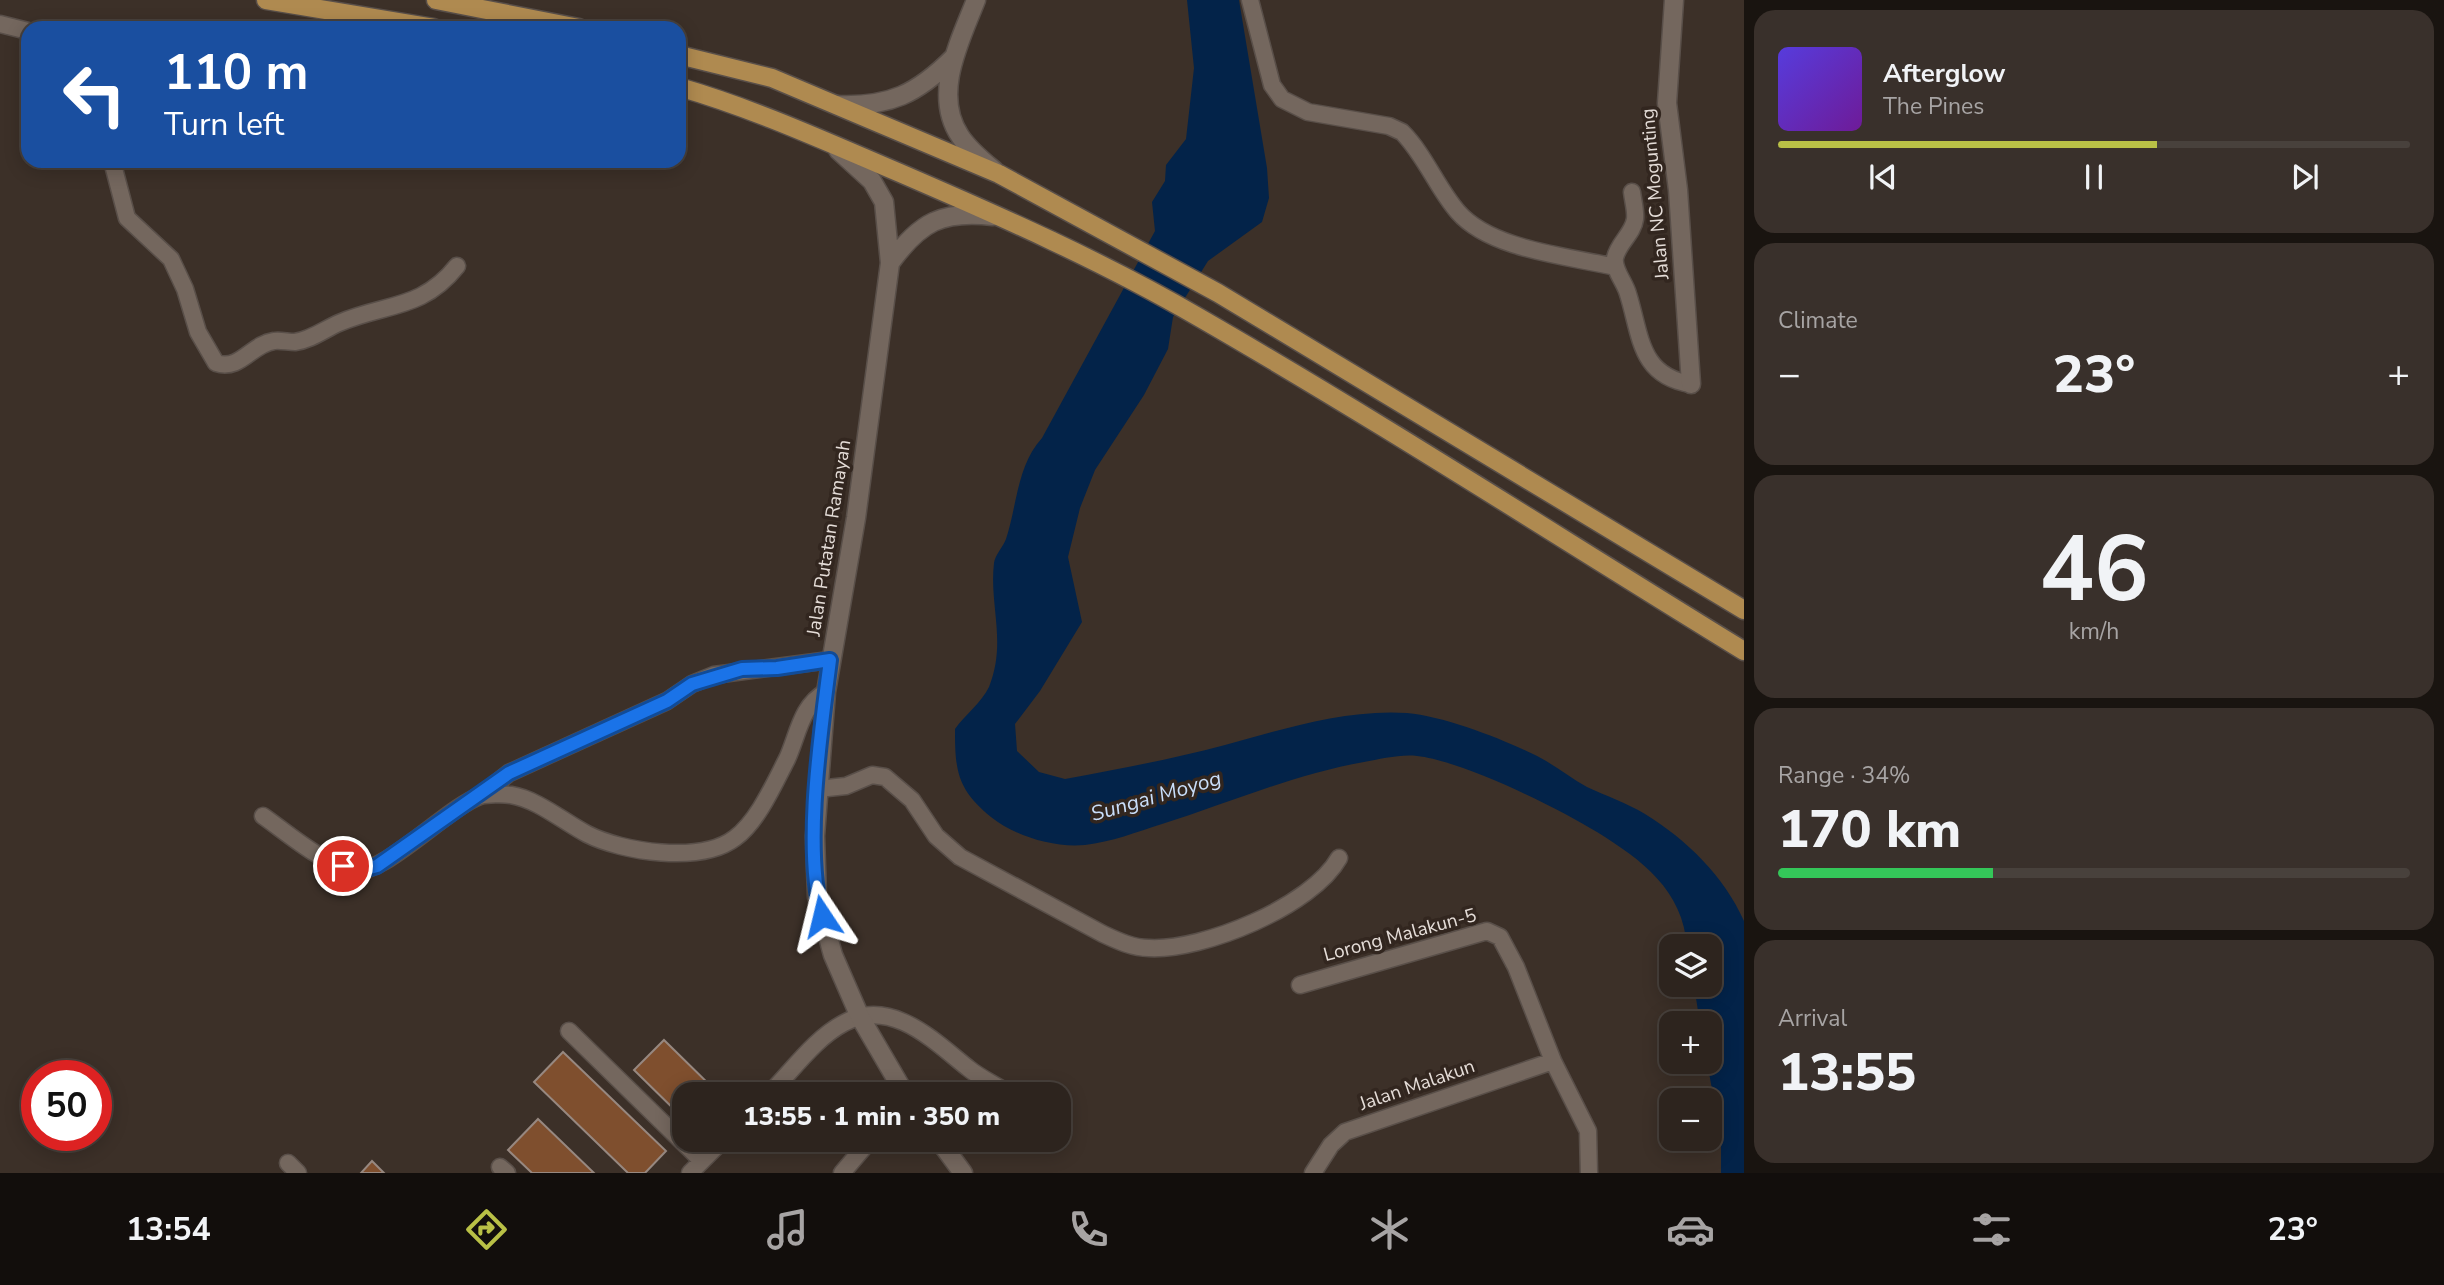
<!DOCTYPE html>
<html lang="en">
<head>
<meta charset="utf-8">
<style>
  body { margin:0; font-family:"Nunito Sans",sans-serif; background:#39302b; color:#f1f3f6; height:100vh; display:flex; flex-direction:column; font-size:26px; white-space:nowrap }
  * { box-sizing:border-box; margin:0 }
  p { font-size:23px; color:#a7a4a4 }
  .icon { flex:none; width:38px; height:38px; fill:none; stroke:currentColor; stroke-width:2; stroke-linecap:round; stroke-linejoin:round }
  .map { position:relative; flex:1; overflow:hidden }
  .sheet { display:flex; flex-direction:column; gap:10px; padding:10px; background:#191410; width:700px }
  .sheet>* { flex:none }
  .top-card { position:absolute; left:21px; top:21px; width:665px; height:147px; border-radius:21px; box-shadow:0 4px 18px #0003,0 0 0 2px #48413c; background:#1a4fa0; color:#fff; overflow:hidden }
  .buttons { position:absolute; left:1659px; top:934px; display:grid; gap:14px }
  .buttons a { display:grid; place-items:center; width:63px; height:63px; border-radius:14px; background:#2d241e; box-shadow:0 4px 18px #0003,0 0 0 2px #48413c; font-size:35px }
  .speed { position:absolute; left:21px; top:1060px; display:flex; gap:14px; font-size:35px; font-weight:700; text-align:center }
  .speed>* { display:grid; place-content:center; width:91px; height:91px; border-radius:50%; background:#2d241e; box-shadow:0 4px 18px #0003,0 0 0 2px #48413c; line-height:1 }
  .speed .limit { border:10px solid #d22; background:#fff; color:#111 }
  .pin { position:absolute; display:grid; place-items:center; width:60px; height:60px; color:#fff; margin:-30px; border:4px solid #fff; border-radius:50%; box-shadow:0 2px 7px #0007 }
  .me { position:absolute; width:77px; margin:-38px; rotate:350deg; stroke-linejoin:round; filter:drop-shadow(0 0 5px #0008) }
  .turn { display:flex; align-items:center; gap:24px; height:147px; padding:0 28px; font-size:32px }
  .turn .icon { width:91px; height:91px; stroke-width:2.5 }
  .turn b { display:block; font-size:49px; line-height:60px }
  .big { font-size:52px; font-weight:800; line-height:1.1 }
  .sheet .widget { flex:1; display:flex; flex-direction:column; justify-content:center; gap:10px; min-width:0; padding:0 24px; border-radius:21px; background:#39302b }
  .sheet .dial { align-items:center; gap:0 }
  .dial b { font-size:91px; line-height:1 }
  .song { display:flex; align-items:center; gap:21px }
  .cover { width:84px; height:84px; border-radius:10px; background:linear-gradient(135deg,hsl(250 70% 55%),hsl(280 70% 35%)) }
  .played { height:7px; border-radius:4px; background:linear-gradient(90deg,#b9c046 60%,#48413c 60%) }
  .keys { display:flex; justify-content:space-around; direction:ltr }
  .heat { display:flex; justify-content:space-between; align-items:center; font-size:38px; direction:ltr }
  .charge { height:10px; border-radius:5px; background:linear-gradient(90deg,#34c759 34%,#48413c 0) }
  .trip { position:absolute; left:672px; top:1082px; width:399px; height:70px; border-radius:21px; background:#2d241e; box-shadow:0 4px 18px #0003,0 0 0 2px #48413c; font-weight:800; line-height:70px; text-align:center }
  .tabs { display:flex; height:112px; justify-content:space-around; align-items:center; background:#120e0c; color:#a7a4a4 }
  .tabs .icon { width:49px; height:49px }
  .tabs .active { color:#b9c046 }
  .tabs b { font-size:32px; color:#f1f3f6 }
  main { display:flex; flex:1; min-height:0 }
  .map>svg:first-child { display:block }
  .water { fill:#032349 }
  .building { fill:#7f4f2e; stroke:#978880; stroke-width:2 }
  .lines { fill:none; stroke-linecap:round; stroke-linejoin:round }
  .street-casing { stroke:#594f49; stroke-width:19 }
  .secondary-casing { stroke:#594f49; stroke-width:21 }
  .primary-casing { stroke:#594f49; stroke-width:21 }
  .street { stroke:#74675e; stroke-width:16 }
  .secondary { stroke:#74675e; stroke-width:18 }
  .primary { stroke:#af8a50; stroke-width:18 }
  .route-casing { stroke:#114b97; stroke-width:18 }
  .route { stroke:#1a73e8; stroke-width:12 }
  .labels { text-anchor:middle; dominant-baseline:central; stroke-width:7; stroke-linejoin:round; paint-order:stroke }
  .street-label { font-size:19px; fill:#e5ddd8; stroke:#32261f }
  .water-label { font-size:21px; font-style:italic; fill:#c9defa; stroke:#32261f }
</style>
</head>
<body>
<main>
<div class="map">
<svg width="1744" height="1173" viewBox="0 0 1744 1173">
  <rect width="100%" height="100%" fill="#3c3028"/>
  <path class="water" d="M1187,0H1239L1267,168L1269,198L1262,222L1208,261L1173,317L1168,349L1144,395L1095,470L1080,508L1068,557L1082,622L1040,691L1015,724L1017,751L1039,772L1065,779C1118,769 1173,759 1225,745C1284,729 1345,709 1407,713C1443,716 1500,738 1533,754C1552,763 1569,777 1587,787C1606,796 1627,803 1645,814C1687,840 1724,876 1744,921V1173H1721V1138L1707,1062H1710V1024H1700L1694,985H1710V947H1687C1683,890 1642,860 1597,832C1556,807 1463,761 1417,756C1401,754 1380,759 1364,762C1295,774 1229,803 1162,824C1137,832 1111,842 1085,845C1053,848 1015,836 991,817C957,789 955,771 955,729C964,716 982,702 989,687C1007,642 989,605 994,563C995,555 1003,547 1006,539C1017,506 1017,465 1042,438L1155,231L1152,202L1165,181L1166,165L1186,139L1194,68Z"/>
  <path class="building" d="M664,1040L719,1094H684V1119L634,1070Z
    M563,1052L666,1151L645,1173H628L534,1082Z
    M538,1119L594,1173H532L508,1150Z
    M372,1161L384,1173H361Z"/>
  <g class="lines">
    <defs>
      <path id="street" d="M1250,0L1272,85L1282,99L1308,112L1389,126L1402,132C1425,155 1437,188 1458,212C1491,250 1569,256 1615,267
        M0,24L28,31
        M112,161L127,218L171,259L185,289L198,332L216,363C241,371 251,344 274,341C280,340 288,342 295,342C311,340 325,329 339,323C386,303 422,310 457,266
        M1632,192C1633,201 1636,211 1635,219C1633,234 1618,243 1615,258C1613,270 1625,282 1628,294C1641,335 1639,376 1691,384
        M818,789L846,786L872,775L885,777L912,800L936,836L960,857L1103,934C1118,941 1133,948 1149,948C1203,951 1312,906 1339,858
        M480,796L509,773L667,701L692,684L714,675L830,660
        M263,816C290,835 321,863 354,870C382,877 448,807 480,796C488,794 503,794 511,795C537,799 564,822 587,834C622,852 701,864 735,838C758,821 774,784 787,759C798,735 801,705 826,692
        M1300,985L1487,931L1500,937L1516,967L1553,1061L1588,1131L1589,1173
        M569,1031L702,1161
        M769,1094C792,1071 815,1038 844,1023C891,997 934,1041 968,1068C980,1078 996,1085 1009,1094
        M288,1163L298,1173
        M500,1167L507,1173
        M690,1173L724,1139
        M842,1173L871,1139
        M1313,1173L1331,1145L1345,1132L1553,1061"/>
      <path id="secondary" d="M976,0C960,41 932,94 960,136C969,150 983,161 995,171
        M1674,0L1667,103L1678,190L1691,384
        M837,105C890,107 917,94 954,57
        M838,150L872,181L884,202L890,263L856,518L826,692L815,836L817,897L833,955L860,1017L905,1094
        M890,263C920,222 942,210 993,216
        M938,1139L963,1173"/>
      <path id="primary" d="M266,0L434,28
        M436,0L579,28
        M679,55L772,78L999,174L1218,293L1744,610
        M679,87C755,109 827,142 900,173C1002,217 1104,262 1200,318C1384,424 1563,540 1744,651"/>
    </defs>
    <use href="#street" class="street-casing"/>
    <use href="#secondary" class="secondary-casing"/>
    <use href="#primary" class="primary-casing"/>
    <use href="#street" class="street"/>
    <use href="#secondary" class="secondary"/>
    <use href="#primary" class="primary"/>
  </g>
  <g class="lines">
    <defs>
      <path id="route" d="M343,866L356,872L377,866L509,773L667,701L692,684L742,669L777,668L830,660C821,732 803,847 822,916"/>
    </defs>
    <use href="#route" class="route-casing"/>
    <use href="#route" class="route"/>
  </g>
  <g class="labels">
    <g class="street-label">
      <text transform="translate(1655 194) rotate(-95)">Jalan NC Mogunting</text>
      <text transform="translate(829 538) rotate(-81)">Jalan Putatan Ramayah</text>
      <text transform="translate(1400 935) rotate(-15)">Lorong Malakun-5</text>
      <text transform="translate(1417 1085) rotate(-19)">Jalan Malakun</text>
    </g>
    <g class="water-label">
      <text transform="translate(1156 796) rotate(-16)">Sungai Moyog</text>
    </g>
  </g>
</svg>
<div class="buttons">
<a><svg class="icon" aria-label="layers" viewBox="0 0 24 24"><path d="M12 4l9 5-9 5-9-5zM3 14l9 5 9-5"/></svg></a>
<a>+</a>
<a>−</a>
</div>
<div class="speed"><div class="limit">50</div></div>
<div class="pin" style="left:343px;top:866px;background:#d93025"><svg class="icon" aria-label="arrive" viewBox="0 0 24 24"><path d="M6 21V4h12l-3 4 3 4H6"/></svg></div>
<svg class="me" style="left:822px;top:916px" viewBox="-20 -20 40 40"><path d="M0-17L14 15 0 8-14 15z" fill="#1a73e8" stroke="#fff" stroke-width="4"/></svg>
<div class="trip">13:55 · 1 min · 350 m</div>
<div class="top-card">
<div class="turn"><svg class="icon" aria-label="left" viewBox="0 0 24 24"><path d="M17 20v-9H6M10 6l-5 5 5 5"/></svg><div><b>110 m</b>Turn left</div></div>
</div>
</div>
<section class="sheet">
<div class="widget">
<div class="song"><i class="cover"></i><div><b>Afterglow</b><p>The Pines</p></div></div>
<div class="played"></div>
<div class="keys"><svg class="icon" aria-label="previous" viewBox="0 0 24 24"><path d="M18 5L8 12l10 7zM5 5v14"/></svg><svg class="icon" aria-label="pause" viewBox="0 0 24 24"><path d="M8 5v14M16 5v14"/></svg><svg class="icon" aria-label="next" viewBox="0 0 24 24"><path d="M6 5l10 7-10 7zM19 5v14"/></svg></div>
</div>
<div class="widget"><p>Climate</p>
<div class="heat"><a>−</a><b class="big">23°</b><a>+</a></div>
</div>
<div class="widget dial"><b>46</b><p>km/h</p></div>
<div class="widget"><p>Range · 34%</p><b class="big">170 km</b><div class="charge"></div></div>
<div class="widget"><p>Arrival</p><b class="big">13:55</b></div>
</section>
</main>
<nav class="tabs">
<b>13:54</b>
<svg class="icon active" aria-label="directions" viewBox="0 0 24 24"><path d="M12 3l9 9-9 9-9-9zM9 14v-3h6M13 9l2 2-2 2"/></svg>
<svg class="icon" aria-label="music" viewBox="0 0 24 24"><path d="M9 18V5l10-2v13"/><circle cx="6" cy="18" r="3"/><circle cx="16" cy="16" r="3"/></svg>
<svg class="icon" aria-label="phone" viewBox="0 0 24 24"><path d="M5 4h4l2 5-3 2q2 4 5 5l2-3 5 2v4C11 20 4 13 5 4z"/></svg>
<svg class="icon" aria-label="climate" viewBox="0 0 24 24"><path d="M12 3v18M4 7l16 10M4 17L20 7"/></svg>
<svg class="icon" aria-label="car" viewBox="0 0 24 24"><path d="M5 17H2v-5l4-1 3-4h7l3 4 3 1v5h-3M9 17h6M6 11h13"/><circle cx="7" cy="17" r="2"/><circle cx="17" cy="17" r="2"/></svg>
<svg class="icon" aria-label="filters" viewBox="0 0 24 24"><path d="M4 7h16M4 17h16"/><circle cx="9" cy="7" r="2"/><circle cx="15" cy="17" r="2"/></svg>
<b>23°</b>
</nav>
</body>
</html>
